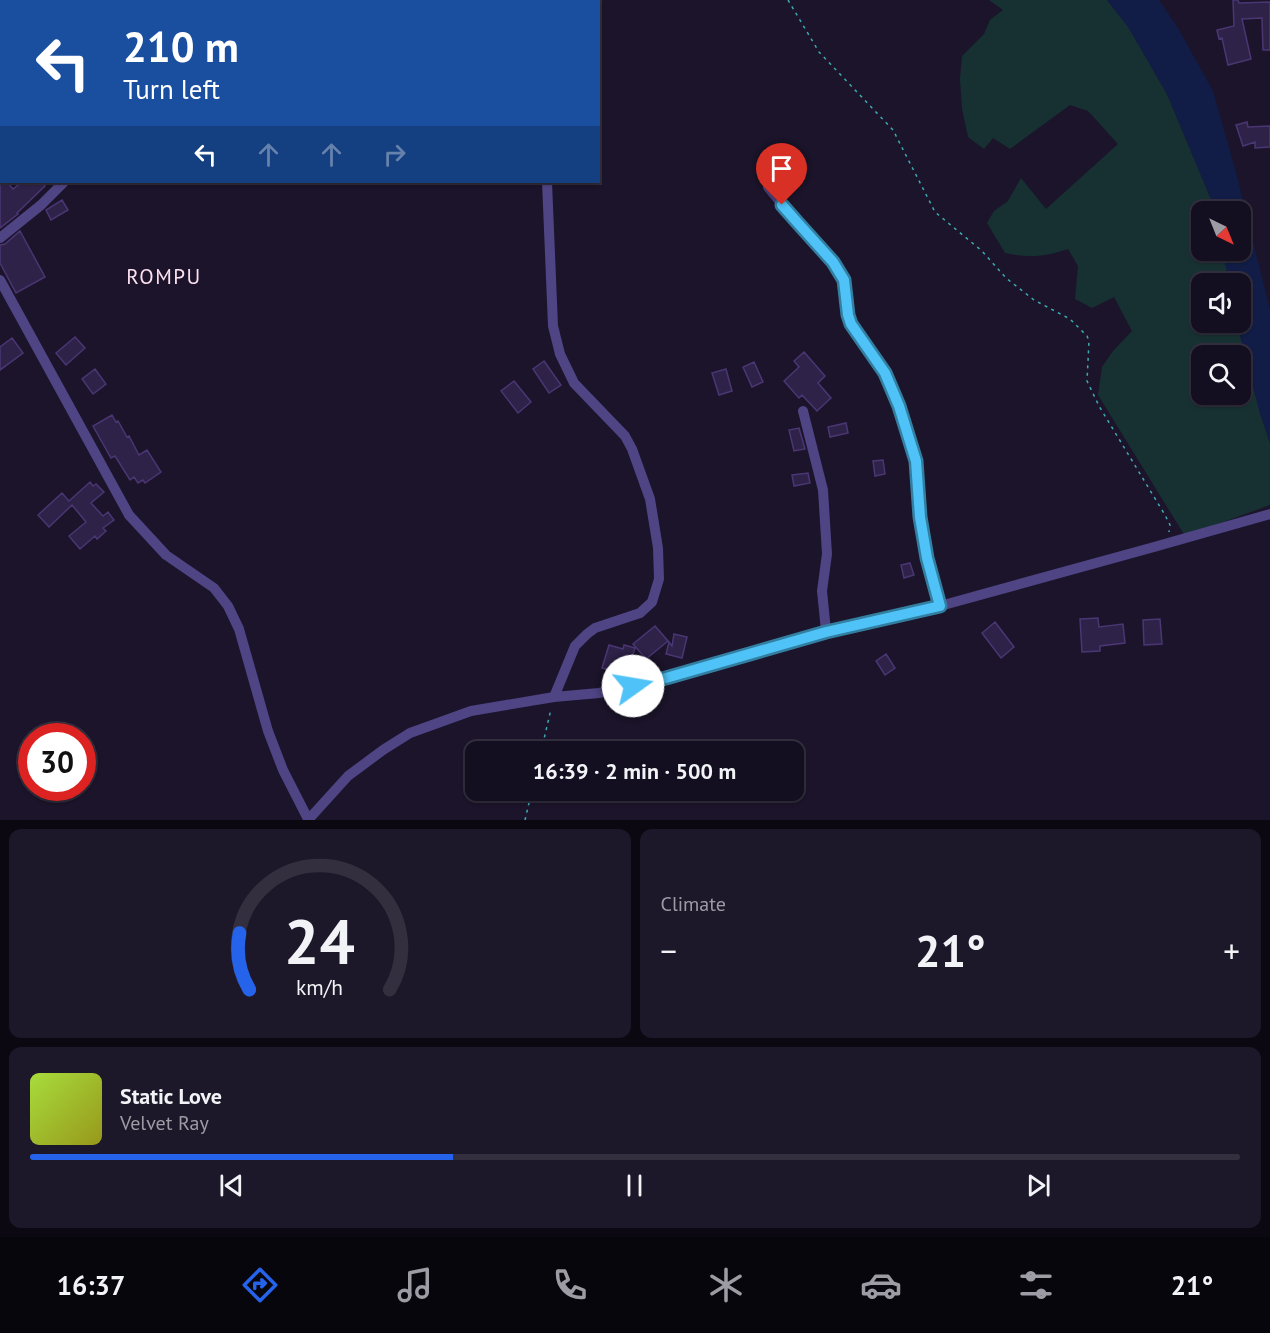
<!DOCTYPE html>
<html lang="en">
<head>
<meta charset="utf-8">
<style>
  body { margin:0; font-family:"PT Sans",sans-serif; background:#1d1829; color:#f1f3f6; height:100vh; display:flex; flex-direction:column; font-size:22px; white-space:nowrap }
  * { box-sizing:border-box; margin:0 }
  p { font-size:20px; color:#9d9ca5 }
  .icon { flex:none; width:33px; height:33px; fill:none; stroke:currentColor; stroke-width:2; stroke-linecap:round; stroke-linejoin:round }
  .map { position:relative; height:820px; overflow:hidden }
  .details { display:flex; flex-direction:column; gap:9px; padding:9px; background:#0b0812; flex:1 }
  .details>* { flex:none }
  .guide { position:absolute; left:0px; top:0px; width:600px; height:183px; box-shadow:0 2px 4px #0004,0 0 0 2px #332f3e; background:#1a4fa0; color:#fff; overflow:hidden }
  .needle { width:39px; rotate:137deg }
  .controls { position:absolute; left:1191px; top:201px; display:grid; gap:12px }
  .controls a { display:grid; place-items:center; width:60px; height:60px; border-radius:12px; background:#140f20; box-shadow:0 2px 4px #0004,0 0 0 2px #332f3e; font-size:30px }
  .speed { position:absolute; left:18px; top:723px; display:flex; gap:12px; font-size:30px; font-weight:700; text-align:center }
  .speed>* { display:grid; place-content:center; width:78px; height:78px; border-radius:50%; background:#140f20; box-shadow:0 2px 4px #0004,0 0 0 2px #332f3e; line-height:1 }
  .speed .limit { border:9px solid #d22; background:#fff; color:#111 }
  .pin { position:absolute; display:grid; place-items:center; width:51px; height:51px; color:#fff; margin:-62px -26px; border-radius:50% 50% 50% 0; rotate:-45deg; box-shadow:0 0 6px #0007 }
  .pin .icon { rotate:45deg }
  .me { position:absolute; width:66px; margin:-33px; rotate:77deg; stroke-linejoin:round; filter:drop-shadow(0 0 4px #0008) }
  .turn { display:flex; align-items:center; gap:21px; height:126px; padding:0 24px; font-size:27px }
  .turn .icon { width:78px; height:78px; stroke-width:2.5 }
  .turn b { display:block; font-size:42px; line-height:51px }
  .lanes { display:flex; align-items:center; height:57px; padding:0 24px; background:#0003; justify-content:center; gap:30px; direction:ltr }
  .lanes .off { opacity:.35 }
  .big { font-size:45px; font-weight:800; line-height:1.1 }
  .details .tile { flex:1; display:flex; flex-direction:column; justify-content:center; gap:9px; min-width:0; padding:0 21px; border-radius:12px; background:#1d1829 }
  .details .dial { align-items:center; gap:0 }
  .dial svg { height:156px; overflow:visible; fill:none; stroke:#332f3e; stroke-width:7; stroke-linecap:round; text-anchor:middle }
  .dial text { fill:#f1f3f6; stroke:none }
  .song { display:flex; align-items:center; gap:18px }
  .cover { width:72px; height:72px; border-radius:9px; background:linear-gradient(135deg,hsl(80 70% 55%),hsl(60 70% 35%)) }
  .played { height:6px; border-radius:3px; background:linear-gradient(90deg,#2563eb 35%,#332f3e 35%) }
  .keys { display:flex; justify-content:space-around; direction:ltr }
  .heat { display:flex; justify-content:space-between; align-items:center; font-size:33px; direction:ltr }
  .details .tiles { flex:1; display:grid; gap:9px; grid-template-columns:1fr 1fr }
  .tile:last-child { grid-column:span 2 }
  .trip { position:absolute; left:465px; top:741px; width:339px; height:60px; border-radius:12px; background:#140f20; box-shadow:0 2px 4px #0004,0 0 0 2px #332f3e; font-weight:800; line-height:60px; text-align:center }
  .dock { display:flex; height:96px; justify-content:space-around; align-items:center; background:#08060d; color:#9d9ca5 }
  .dock .icon { width:42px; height:42px }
  .dock .current { color:#2563eb }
  .dock b { font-size:27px; color:#f1f3f6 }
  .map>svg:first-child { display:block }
  .green { fill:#173133; fill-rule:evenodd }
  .water { fill:#111d46 }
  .building { fill:#2f2249; stroke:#4a3673; stroke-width:1.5 }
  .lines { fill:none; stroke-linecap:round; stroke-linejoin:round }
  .path { stroke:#3daab2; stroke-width:1.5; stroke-dasharray:3 4.5; stroke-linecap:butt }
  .street { stroke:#4f4484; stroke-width:10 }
  .route-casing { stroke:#337fa1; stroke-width:15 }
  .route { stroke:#4fc3f7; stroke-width:10 }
  .labels { text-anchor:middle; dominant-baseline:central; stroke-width:6; stroke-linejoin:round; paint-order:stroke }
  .quarter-label { font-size:21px; letter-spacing:1.5px; fill:#fce2ef; stroke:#1b142a }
</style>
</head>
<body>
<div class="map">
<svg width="1270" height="820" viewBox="0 0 1270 820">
  <rect width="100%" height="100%" fill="#1b142a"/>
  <path class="green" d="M989,0H1107L1128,26L1167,94L1213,204L1215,211L1202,212V250L1223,251L1229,283L1202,284V322L1237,323L1260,413L1270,443V505L1185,536L1098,395L1102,367L1113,351L1132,331L1114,297L1092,308L1075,299L1078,266L1068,249C1045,257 1028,258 1005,253L987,223L994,211L1008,201L1021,178L1046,209L1118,144L1088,111L1070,105L1010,149L993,138L984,149L968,137L962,109L960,79L962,56L984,34L990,20L1003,10ZM1202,356H1240V394H1202Z"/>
  <path class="water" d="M1107,0H1159L1178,28L1213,91L1237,176L1270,310V443L1260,413L1237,323L1240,322V284L1229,283L1223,251L1240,250V212L1215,211L1213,204L1167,94L1128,27Z"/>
  <path class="building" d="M1233,0H1238L1239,3L1270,2V50H1263L1262,18L1242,19L1251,59L1228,65L1222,38L1219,39L1217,30L1234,26Z
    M1247,122L1248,127L1270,126V147L1255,148V142L1243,146L1236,125Z
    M0,182H7L13,189L22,182H41L45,186L17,213L18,214L0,228Z
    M62,200L68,210L51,220L46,210Z
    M20,231L45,277L16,293L0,263V245L5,244Z
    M75,337L85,348L66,365L56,353Z
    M12,338L23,353L0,370V347Z
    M804,352L825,376L818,383L831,398L817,411L802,395L799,398L784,381L799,367L794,361Z
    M544,361L561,385L549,393L533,369Z
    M754,362L763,382L752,387L743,367Z
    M95,369L106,384L93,394L82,379Z
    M726,369L732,391L719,395L712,373Z
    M514,381L531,402L518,413L501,391Z
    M112,415L116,422L118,421L127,437L129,436L139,455L147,450L161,472L145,483L143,480L138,483L134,477L130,480L115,456L111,458L93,426Z
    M846,423L848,433L830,437L828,427Z
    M799,428L805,449L794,451L789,430Z
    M883,460L885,474L875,476L873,461Z
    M808,473L810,483L794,486L792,475Z
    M90,482L93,486L96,484L104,492L91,503L103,516L108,512L114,520L103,528L106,531L97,539L95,536L80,549L69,536L86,522L72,505L49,527L38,515L62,493L69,501Z
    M910,563L914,575L904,578L901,565Z
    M1098,618L1099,627L1123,624L1125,643L1100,646V651L1082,652L1080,619Z
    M1160,619L1162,644L1144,645L1143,620Z
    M995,622L1014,647L1001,658L982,633Z
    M655,626L668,641L646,659L633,644Z
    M674,634L687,637L682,658L666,654L669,642L672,646Z
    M609,645L623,649L624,645L635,648L628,670L614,666L613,671L602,668Z
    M886,654L895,668L885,675L876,661Z"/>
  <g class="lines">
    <path class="path" d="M788,0L819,52L893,130L935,212L982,251L1006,278L1034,300L1070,319L1087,336L1089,341L1087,381L1099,406L1165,515L1170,525L1169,532
      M541,752L551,709
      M525,820L532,790"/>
    <path class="street" d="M339,0L343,2
      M29,2L30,0
      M170,2L171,0
      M0,29L2,27
      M0,39L2,37
      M547,182L553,326L560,354L574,383L625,436L632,449L650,499L658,548L659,579L652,602L640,613L595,628L587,634L575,646L554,697
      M768,187L797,222L833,262L844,280L847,315L851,324L885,373L899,406L916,461L920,517L928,558L940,606
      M0,238L41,205L64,182
      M0,280L129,515L166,555L214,588L228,606L239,629L268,731L283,770L308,819
      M803,411L823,490L827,554L822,591L826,631
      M308,820L348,776L383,750L410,733L471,711L554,697L599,693L649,683L826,631L940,606L1154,547L1270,514"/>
  </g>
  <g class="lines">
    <defs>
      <path id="route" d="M633,686L666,678L826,632L940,606L927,558L920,517L916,461L899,406L885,373L851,324L848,315L844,280L833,262L797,222L782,205"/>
    </defs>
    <use href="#route" class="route-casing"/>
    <use href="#route" class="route"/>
  </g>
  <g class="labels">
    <g class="quarter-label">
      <text x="164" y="276">ROMPU</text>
    </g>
  </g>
</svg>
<div class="controls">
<a><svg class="needle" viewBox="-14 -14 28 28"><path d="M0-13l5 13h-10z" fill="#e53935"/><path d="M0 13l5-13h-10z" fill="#9d9ca5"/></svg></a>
<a><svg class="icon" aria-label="sound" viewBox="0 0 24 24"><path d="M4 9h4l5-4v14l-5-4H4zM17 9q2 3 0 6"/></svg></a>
<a><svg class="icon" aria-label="search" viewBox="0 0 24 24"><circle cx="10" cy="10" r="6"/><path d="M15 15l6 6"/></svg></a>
</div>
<div class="speed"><div class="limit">30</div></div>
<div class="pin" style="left:782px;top:205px;background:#d93025"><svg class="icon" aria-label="arrive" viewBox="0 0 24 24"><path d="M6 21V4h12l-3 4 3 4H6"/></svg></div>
<svg class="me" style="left:633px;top:686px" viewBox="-20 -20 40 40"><circle r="19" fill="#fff"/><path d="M0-13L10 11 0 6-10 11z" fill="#4fc3f7"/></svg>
<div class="trip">16:39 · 2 min · 500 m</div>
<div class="guide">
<div class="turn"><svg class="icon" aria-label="left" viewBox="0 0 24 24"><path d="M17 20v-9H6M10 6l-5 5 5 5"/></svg><div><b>210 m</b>Turn left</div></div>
<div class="lanes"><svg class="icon" aria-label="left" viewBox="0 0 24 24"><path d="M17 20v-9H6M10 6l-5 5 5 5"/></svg><svg class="icon off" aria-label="ahead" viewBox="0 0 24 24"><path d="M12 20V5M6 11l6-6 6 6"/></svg><svg class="icon off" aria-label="ahead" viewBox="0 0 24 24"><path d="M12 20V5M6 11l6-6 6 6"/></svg><svg class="icon off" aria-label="right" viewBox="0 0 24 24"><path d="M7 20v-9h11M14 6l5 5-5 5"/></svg></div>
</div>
</div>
<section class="details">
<div class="tiles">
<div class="tile dial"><svg viewBox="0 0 100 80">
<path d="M14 69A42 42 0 1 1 86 69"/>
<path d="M14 69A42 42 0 0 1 9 40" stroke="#2563eb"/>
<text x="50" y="56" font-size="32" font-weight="700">24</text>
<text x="50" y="72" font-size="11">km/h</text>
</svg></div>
<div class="tile"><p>Climate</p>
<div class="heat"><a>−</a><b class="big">21°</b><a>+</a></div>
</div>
<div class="tile">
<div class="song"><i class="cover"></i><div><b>Static Love</b><p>Velvet Ray</p></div></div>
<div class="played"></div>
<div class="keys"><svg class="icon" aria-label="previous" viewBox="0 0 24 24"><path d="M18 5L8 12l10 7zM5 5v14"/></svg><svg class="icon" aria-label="pause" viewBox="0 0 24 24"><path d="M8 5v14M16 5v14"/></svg><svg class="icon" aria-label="next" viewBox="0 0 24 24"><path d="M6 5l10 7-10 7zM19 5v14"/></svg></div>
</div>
</div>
</section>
<nav class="dock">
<b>16:37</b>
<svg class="icon current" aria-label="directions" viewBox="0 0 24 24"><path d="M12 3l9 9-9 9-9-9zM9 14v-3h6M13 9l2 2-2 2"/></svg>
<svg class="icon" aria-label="music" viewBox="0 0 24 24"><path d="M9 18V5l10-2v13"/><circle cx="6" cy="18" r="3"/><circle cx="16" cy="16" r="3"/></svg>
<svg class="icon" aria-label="phone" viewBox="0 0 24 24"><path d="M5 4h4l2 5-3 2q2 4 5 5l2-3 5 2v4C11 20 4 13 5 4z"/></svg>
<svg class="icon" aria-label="climate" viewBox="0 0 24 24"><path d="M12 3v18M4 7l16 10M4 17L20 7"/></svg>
<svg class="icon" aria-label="car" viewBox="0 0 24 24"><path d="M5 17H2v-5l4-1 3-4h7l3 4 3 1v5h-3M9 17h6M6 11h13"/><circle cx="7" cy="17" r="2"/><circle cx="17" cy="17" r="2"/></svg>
<svg class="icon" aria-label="filters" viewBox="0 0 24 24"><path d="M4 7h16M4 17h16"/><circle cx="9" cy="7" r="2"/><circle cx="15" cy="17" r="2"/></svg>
<b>21°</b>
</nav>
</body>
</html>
